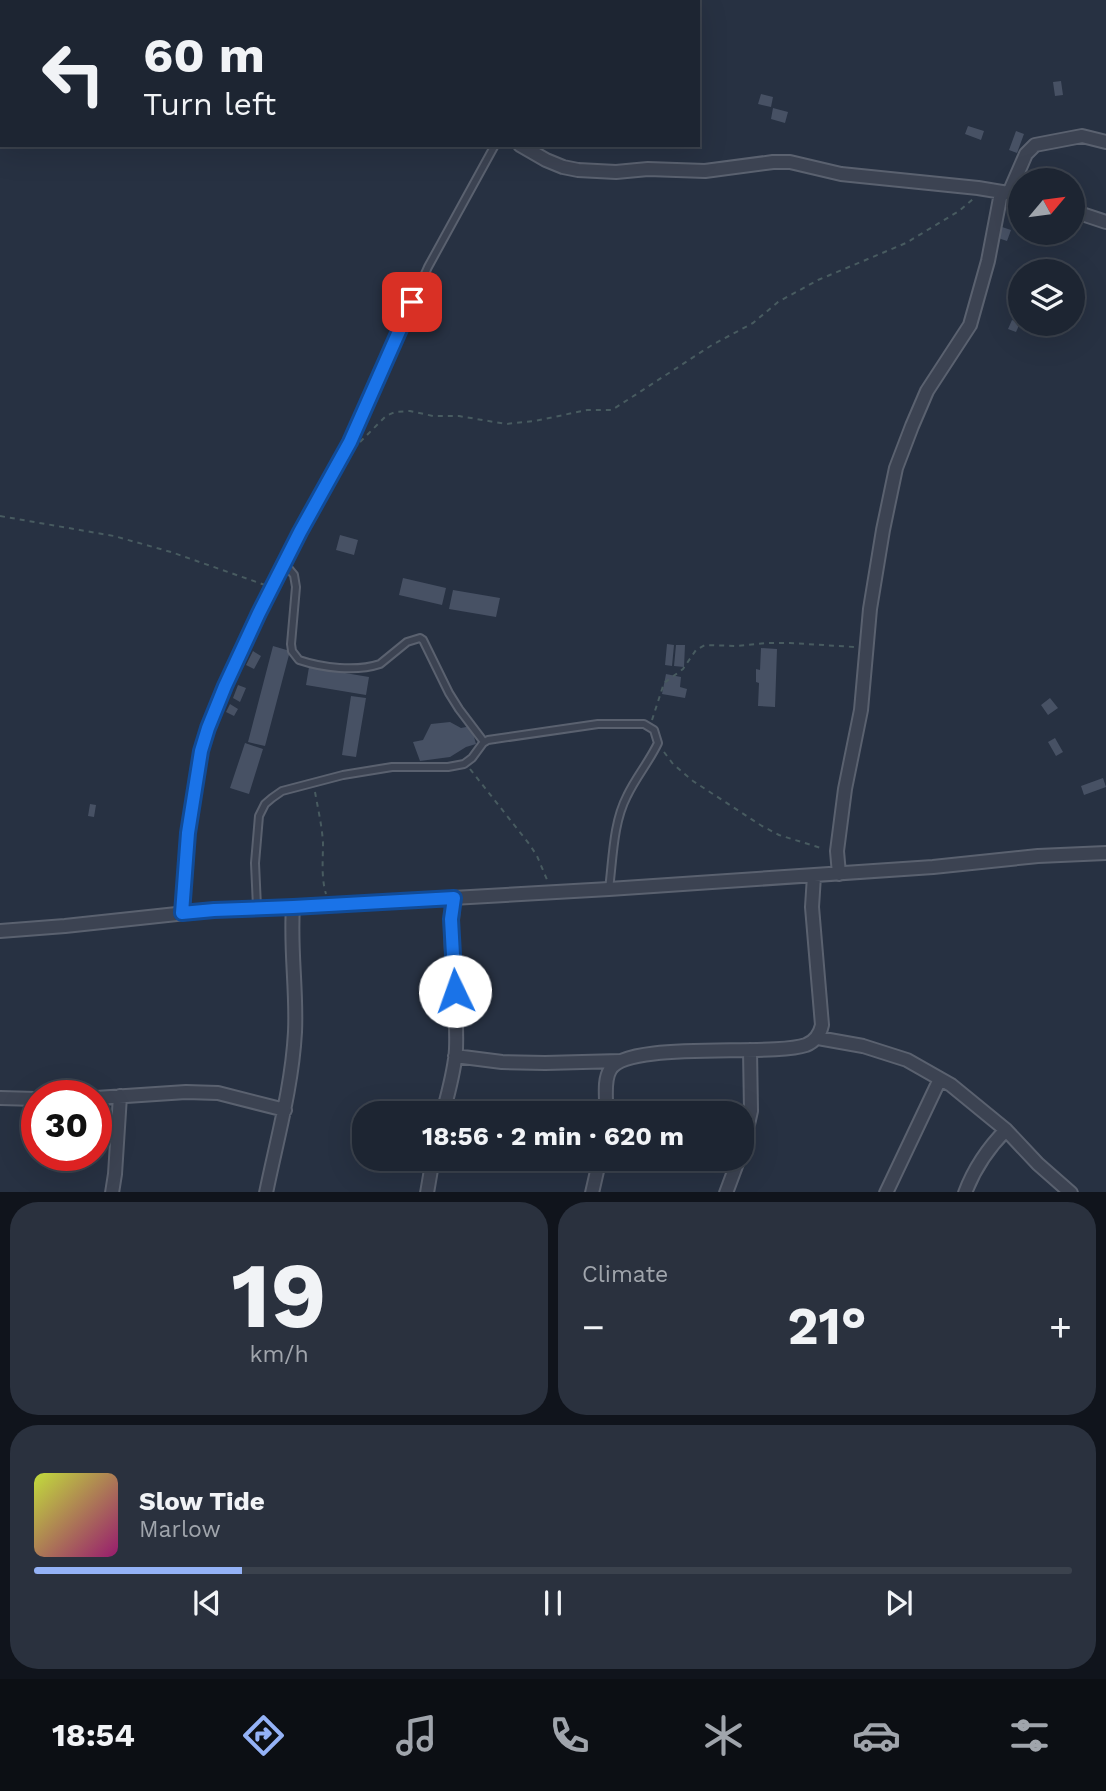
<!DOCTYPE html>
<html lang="en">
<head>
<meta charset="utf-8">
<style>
  body { margin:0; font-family:"Work Sans",sans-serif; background:#2a313e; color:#f1f3f6; height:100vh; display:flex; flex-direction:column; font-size:26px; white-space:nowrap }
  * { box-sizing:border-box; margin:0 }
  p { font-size:23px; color:#a0a5ac }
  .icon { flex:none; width:38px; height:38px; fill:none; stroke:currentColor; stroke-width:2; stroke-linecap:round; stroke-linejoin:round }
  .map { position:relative; height:1192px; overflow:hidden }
  .drawer { display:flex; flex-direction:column; gap:10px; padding:10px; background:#10141c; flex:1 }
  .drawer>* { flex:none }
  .banner { position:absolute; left:0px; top:0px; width:700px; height:147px; box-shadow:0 7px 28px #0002,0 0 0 2px #3b424d; background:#1d2532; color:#f1f3f6; overflow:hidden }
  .needle { width:46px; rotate:61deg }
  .tools { position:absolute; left:1008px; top:168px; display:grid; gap:14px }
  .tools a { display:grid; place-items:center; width:77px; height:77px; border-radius:50%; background:#1d2532; box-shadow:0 7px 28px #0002,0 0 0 2px #3b424d; font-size:35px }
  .speed { position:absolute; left:21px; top:1080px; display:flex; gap:14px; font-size:35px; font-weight:700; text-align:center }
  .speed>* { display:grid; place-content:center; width:91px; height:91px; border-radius:50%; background:#1d2532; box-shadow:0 7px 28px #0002,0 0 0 2px #3b424d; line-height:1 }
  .speed .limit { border:10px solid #d22; background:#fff; color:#111 }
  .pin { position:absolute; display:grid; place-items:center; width:60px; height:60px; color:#fff; margin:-30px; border-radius:14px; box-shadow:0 4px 10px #0006 }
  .me { position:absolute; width:77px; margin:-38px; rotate:357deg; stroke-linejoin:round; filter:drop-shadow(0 0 5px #0008) }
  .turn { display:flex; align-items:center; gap:24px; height:147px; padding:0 28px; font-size:32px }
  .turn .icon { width:91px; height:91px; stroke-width:2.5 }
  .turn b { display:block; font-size:49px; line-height:60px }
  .big { font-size:52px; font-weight:700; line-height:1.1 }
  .drawer .widget { flex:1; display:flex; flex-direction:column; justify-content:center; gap:10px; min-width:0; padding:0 24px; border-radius:28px; background:#2a313e }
  .drawer .dial { align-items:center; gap:0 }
  .dial b { font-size:91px; line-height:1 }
  .song { display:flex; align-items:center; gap:21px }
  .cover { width:84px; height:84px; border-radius:10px; background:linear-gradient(135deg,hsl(70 70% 55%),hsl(320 70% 35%)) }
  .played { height:7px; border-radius:4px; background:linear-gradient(90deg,#94b2f6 20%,#3b424d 20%) }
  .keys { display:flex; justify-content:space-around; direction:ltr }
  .heat { display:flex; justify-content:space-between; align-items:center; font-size:38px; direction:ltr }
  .drawer .tiles { flex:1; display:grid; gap:10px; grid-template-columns:1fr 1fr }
  .widget:last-child { grid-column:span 2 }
  .trip { position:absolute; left:352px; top:1101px; width:402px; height:70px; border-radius:28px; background:#1d2532; box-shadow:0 7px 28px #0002,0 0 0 2px #3b424d; font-weight:700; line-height:70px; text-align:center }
  .tabs { display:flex; height:112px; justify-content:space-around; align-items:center; background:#0c0f14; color:#a0a5ac }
  .tabs .icon { width:49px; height:49px }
  .tabs .selected { color:#94b2f6 }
  .tabs b { font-size:32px; color:#f1f3f6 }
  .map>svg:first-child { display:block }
  .building { fill:#475164 }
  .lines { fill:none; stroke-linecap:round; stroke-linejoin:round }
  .service-casing { stroke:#5a616f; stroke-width:10 }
  .minor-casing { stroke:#5a616f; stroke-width:16 }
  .path { stroke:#485b60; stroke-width:2; stroke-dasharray:5 5; stroke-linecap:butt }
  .service { stroke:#3c4352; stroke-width:6 }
  .minor { stroke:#3c4352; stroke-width:12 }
  .route-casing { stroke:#114b97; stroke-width:18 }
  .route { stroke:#1a73e8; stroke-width:12 }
</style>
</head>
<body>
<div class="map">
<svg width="1106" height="1193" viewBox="0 0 1106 1193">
  <rect width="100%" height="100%" fill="#273142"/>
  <path class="building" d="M1061,81L1063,95L1055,96L1053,82Z
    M761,94L773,97L771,107L758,104Z
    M773,108L788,112L785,123L771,119Z
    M968,126L984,131L981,140L965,134Z
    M1016,131L1024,134L1017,153L1009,150Z
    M1002,227L1011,230L1007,241L998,238Z
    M1060,233L1061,239L1046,242L1045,234Z
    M1012,320L1020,323L1016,332L1008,329Z
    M340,535L358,540L354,555L336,550Z
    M403,578L446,588L442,605L399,595Z
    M453,590L500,598L496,617L449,609Z
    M667,644L674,645L672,666L665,665Z
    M676,645H685L684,667L674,666Z
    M273,646L290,651L265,746L248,742Z
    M761,648L777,649L775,707L758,706L759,683L756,682V669L760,670Z
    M253,651L261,656L254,669L246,665Z
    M309,667L369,677L366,695L306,685Z
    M666,674L681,677L680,687L687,689L685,698L662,694Z
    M238,685L246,688L240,702L233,698Z
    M351,696L366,698L356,757L342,755Z
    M1050,698L1058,708L1048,715L1041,705Z
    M230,704L238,709L234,716L226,712Z
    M450,722L461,728L471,726L476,744L466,747L450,757L420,761L413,742L423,740L431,724Z
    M1055,738L1063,752L1056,756L1048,742Z
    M245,743L263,749L249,794L230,788Z
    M1103,778L1106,787L1084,795L1081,786Z
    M90,804L96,805L94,817L88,816Z"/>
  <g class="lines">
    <defs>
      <path id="service" d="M484,742L459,709L449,693L423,640L420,638L407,642L380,664C356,672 323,668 299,660L292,651L291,644L296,587L294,575L284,563L350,442L428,267L495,145
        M257,907L255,863L259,816L265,804L272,798L282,791L343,775L392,767H448L464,764L472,758L483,743L488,740L598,724H644L654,730L658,743C649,762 636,777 627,796C613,823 613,858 609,889
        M182,913L188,833L202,751L208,728L239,655L284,563"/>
      <path id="minor" d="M278,0L280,2
        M520,145L546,160L563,167L578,170L616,172L648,169L705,171L773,162H790L841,174L978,188L1020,195
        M1009,193L1026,154L1035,145L1082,136L1106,142
        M1073,211L1106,222
        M839,874L837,851L845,789L861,710L870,609L883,530L896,468L912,426L927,391L970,325L988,261L1001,193
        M0,931L65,926L214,910L293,907L609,889L933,867L1038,856L1106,853
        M818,1038L863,1046L907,1060L951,1085L1006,1130L1038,1164L1071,1193
        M455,1056L502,1062L545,1063L620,1061
        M0,1098L37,1099
        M96,1098L186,1092L218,1093L285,1110
        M443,1113C448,1093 455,1070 456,1049C458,999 447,948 454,898
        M606,1113C607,1100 603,1081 610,1070C625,1040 771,1057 806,1045C816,1041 820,1034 822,1025L812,907L814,876
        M742,1151L751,1111L750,1050
        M112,1193L115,1174L120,1096
        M266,1193C277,1139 292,1087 295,1032C297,990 290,949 293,907
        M427,1193L433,1158
        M592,1193L600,1158
        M726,1193L739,1158
        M886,1193L940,1079
        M965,1193C974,1169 988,1148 1006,1130"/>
    </defs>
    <use href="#service" class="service-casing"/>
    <use href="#minor" class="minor-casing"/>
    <path class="path" d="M360,442L386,416L395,412L410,411L433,416H459L506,424L535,421L587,410H612L712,345L753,323L778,302L818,280L906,243L959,211L973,199
      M0,516L114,536L171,552L265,585
      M652,720L664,683L683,669L696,650L705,645L736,646L766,643H790L855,647
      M664,752L673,764L693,781L762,826L779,835L824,849
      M470,769L530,845L537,856L548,882
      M315,792C318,809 322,826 323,843C323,860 321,877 326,894"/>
    <use href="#service" class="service"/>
    <use href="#minor" class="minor"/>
  </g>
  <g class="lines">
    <defs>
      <path id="route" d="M412,302L350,442L300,532L259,613L225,686L208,728L201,751L188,833L182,913L214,910L293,907L454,898L451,919L455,991"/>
    </defs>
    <use href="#route" class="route-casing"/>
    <use href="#route" class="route"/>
  </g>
</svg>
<div class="tools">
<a><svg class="needle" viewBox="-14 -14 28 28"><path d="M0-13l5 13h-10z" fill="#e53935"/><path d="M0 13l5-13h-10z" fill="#a0a5ac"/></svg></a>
<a><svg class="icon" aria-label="layers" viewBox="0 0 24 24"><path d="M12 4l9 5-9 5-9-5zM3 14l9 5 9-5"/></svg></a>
</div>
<div class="speed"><div class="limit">30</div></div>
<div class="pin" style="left:412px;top:302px;background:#d93025"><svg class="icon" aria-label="arrive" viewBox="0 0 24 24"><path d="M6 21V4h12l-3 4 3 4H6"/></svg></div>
<svg class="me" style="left:455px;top:991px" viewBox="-20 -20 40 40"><circle r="19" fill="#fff"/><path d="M0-13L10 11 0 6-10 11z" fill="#1a73e8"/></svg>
<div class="trip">18:56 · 2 min · 620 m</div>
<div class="banner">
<div class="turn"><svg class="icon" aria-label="left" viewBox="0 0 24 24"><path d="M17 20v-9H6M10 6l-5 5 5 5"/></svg><div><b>60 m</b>Turn left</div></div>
</div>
</div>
<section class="drawer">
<div class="tiles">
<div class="widget dial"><b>19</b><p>km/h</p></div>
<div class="widget"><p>Climate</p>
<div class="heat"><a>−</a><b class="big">21°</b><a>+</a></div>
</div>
<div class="widget">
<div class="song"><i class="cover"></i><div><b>Slow Tide</b><p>Marlow</p></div></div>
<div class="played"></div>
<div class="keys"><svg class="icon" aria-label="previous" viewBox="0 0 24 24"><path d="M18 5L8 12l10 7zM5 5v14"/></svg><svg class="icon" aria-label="pause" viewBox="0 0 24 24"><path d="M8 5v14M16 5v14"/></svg><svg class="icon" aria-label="next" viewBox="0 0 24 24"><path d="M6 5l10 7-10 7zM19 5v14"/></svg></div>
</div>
</div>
</section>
<nav class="tabs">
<b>18:54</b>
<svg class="icon selected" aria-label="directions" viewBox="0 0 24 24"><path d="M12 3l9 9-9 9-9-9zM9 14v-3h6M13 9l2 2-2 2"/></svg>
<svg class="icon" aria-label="music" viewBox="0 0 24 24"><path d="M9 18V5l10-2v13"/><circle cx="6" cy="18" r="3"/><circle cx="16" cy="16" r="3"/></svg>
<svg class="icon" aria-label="phone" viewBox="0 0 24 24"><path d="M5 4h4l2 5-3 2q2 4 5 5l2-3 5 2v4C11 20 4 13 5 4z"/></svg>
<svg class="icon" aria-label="climate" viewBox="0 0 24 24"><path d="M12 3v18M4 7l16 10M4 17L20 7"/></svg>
<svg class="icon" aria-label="car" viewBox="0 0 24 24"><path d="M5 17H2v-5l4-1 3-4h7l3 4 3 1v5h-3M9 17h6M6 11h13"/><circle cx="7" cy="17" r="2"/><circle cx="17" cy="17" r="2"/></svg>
<svg class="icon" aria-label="filters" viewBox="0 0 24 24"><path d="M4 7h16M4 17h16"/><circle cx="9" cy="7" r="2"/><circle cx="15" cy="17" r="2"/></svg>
</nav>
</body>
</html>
